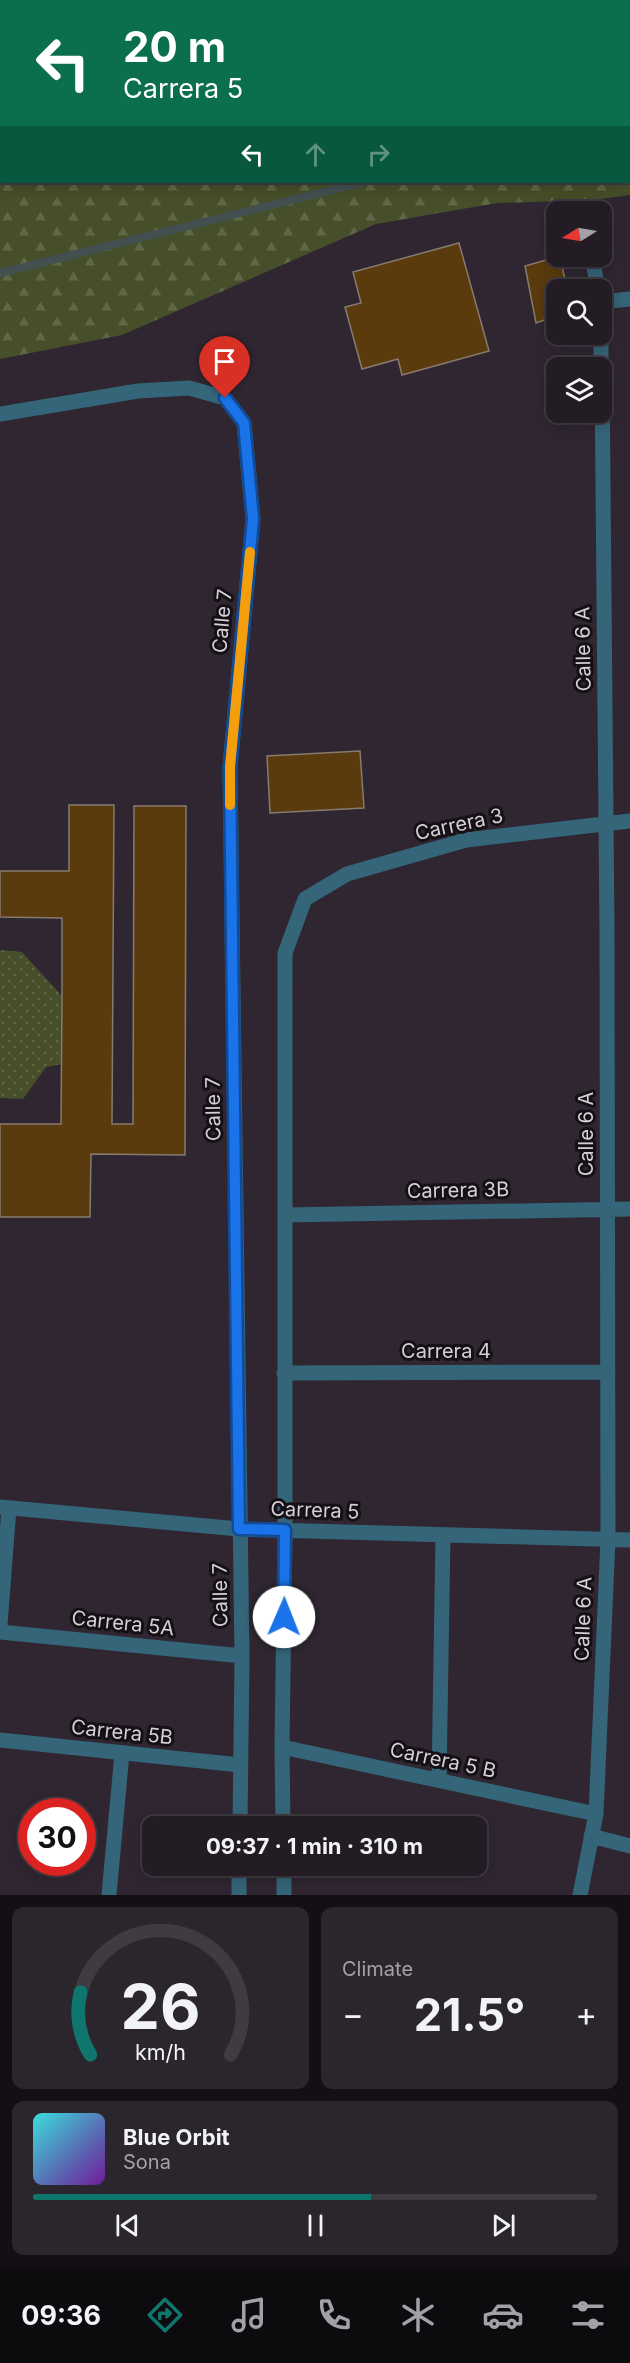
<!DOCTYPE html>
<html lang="en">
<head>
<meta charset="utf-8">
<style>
  body { margin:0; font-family:Inter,sans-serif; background:#2b252d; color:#f1f3f6; height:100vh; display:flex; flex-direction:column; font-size:22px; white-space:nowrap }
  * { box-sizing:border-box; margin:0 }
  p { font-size:20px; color:#a3a1a7 }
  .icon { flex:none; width:33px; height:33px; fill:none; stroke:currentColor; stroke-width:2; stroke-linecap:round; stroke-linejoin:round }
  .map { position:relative; height:1895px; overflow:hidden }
  .side { display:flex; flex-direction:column; gap:12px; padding:12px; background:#130f14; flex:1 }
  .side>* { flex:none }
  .top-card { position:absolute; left:0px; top:0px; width:630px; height:183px; box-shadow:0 3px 15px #0003,0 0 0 2px #403a42; background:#0b6e4f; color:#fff; overflow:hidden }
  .needle { width:39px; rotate:259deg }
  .controls { position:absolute; left:546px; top:201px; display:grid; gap:12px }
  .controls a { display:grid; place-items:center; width:66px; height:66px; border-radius:12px; background:#231c25; box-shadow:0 3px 15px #0003,0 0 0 2px #403a42; font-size:30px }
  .speed { position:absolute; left:18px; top:1798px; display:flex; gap:12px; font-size:30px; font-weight:700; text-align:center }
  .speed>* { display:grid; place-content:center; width:78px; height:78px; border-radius:50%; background:#231c25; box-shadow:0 3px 15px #0003,0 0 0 2px #403a42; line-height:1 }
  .speed .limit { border:9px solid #d22; background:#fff; color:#111 }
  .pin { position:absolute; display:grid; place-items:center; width:51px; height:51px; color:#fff; margin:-62px -26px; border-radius:50% 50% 50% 0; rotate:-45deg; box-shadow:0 0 6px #0007 }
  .pin .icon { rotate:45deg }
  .me { position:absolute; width:66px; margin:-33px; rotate:1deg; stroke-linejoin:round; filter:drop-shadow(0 0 4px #0008) }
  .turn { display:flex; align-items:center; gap:21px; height:126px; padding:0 24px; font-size:27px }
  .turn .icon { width:78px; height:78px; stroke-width:2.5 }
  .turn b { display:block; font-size:42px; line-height:51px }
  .lanes { display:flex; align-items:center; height:57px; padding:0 24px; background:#0003; justify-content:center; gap:30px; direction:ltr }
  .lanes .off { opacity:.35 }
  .big { font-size:45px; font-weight:700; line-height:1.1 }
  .side .tile { flex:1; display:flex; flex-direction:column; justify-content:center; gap:9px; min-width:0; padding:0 21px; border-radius:12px; background:#2b252d }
  .side .dial { align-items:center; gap:0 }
  .dial svg { height:156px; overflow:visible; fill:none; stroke:#403a42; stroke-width:7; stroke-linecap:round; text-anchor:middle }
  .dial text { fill:#f1f3f6; stroke:none }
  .song { display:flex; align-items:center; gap:18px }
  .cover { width:72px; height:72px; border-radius:9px; background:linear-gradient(135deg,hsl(180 70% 55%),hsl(280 70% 35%)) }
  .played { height:6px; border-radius:3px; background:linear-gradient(90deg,#0f766e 60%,#403a42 60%) }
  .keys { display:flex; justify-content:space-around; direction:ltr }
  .heat { display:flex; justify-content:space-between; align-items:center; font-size:33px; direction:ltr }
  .side .tiles { flex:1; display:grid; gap:12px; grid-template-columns:1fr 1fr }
  .tile:last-child { grid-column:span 2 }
  .trip { position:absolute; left:142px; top:1816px; width:345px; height:60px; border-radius:12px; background:#231c25; box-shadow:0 3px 15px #0003,0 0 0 2px #403a42; font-weight:700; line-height:60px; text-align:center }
  .dock { display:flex; height:96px; justify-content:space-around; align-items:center; background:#0e0b0f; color:#a3a1a7 }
  .dock .icon { width:42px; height:42px }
  .dock .on { color:#0f766e }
  .dock b { font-size:27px; color:#f1f3f6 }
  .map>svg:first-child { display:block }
  .forest { fill:url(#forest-firs) }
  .park { fill:url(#park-dots) }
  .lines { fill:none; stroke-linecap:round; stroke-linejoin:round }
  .stream { stroke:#425052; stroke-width:8 }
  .building { fill:#5a3b0d; stroke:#867b6e; stroke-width:1.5 }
  .service { stroke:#356578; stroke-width:15 }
  .minor { stroke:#356578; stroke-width:15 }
  .route-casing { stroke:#114b97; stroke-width:15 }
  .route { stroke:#1a73e8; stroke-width:10 }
  .slow { stroke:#f59e0b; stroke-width:10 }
  .labels { text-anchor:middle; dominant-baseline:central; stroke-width:6; stroke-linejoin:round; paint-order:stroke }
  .street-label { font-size:20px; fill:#d5cfd6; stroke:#151015 }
</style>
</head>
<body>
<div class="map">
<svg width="630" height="1895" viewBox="0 0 630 1895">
  <defs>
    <pattern id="forest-firs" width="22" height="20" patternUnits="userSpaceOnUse" patternTransform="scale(1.5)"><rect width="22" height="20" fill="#464f29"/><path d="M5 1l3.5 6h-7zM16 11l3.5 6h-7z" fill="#606747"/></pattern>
    <pattern id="park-dots" width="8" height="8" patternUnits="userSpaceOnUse" patternTransform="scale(1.5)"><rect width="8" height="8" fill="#464f29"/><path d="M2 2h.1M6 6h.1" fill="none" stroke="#606747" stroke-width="1.8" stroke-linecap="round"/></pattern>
  </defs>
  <rect width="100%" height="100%" fill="#2f2631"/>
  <path class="forest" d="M630,20V195L593,200L497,203L376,224L122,335L0,359V137L2,182H628Z"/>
  <path class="park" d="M0,950L22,952L62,996V1064L46,1067L23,1099L0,1098Z"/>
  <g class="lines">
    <path class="stream" d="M0,273L364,182"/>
  </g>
  <path class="building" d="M459,243L489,351L402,375L398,359L362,369L345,307L361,303L353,272Z
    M560,256L567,290H556V316L536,323L525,266Z
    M360,751L364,808L270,813L267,756Z
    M69,805H114L112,1124H133L134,806H186L185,1155L91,1154L90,1217H0V1124H61L62,996V918L0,917V871H69Z"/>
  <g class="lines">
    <path class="service" d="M109,1895L122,1753"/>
    <path class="minor" d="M592,256L598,290
      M602,302L630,299
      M601,334V368
      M0,414L138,391L189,388L225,398L244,423L253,519L230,767L242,1656L240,1827
      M286,1215L630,1209
      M284,1373L608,1372
      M0,1507L239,1529L630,1540
      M0,1625L9,1508
      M0,1632L242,1656
      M0,1740L240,1765
      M282,1747L596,1814
      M439,1780L443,1535
      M283,1827L282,1747L285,1530V953L305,899L347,874L466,840L630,821
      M591,1836L630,1846
      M284,1866V1895
      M239,1895V1866
      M580,1895L596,1814L608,1539L607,932L602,372"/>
  </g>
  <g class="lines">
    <defs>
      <path id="route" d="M225,398L244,423L253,519L230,767L239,1529L285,1530L284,1617"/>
    </defs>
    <use href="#route" class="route-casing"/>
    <use href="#route" class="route"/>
    <path class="slow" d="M230,805V767L250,552"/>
  </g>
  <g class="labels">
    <g class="street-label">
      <text transform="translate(222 621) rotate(-85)">Calle 7</text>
      <text transform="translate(583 649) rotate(-91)">Calle 6 A</text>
      <text transform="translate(459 824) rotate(-12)">Carrera 3</text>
      <text transform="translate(213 1109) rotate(-91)">Calle 7</text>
      <text transform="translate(586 1134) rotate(-90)">Calle 6 A</text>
      <text transform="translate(458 1190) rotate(-1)">Carrera 3B</text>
      <text x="446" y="1351">Carrera 4</text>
      <text transform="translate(315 1510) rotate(2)">Carrera 5</text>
      <text transform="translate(220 1595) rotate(-91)">Calle 7</text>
      <text transform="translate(583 1619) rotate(-88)">Calle 6 A</text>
      <text transform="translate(123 1623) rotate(6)">Carrera 5A</text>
      <text transform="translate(122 1732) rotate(6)">Carrera 5B</text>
      <text transform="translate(443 1760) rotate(12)">Carrera 5 B</text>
    </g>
  </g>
</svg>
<div class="controls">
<a><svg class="needle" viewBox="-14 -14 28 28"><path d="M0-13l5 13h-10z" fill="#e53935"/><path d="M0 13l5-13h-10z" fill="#a3a1a7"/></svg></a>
<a><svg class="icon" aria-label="search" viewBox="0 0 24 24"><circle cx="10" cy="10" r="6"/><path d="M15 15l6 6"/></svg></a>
<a><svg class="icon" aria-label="layers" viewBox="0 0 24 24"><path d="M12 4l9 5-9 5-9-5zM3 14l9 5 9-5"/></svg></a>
</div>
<div class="speed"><div class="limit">30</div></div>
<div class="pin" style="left:225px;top:398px;background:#d93025"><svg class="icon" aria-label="arrive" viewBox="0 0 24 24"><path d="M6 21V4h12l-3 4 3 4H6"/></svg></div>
<svg class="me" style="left:284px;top:1617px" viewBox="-20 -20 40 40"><circle r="19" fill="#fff"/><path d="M0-13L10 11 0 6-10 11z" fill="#1a73e8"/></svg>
<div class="trip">09:37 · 1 min · 310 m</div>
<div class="top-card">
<div class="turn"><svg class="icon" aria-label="left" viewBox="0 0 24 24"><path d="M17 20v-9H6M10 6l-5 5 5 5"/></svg><div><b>20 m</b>Carrera 5</div></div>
<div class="lanes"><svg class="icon" aria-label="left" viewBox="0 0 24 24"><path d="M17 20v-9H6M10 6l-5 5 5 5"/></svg><svg class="icon off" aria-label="ahead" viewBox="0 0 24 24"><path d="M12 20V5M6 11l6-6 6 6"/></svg><svg class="icon off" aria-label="right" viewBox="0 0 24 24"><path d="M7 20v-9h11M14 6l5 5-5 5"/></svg></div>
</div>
</div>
<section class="side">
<div class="tiles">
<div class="tile dial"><svg viewBox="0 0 100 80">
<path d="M14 69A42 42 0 1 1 86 69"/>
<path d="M14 69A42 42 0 0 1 9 37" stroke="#0f766e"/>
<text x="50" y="56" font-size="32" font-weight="700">26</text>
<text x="50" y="72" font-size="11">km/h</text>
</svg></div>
<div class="tile"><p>Climate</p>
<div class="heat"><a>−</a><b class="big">21.5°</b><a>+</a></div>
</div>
<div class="tile">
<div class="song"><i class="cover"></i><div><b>Blue Orbit</b><p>Sona</p></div></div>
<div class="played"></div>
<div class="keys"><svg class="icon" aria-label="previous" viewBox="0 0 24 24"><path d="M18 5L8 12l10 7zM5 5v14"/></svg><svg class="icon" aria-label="pause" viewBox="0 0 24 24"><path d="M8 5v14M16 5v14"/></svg><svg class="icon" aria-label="next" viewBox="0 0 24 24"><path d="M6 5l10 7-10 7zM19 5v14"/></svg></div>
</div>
</div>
</section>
<nav class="dock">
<b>09:36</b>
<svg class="icon on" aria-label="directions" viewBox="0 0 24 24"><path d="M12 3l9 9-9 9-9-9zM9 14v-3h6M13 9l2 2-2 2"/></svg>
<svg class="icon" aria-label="music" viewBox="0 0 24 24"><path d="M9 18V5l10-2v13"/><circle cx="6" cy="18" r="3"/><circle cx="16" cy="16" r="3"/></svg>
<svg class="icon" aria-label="phone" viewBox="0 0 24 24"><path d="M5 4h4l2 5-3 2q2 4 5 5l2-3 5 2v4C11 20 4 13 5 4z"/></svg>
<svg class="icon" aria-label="climate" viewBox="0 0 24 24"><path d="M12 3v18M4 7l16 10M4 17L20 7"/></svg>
<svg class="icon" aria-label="car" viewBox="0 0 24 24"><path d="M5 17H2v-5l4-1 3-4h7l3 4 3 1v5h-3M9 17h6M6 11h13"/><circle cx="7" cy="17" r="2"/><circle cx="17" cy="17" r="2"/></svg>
<svg class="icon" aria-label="filters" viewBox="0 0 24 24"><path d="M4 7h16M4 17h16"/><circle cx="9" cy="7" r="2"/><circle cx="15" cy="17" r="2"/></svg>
</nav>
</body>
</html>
